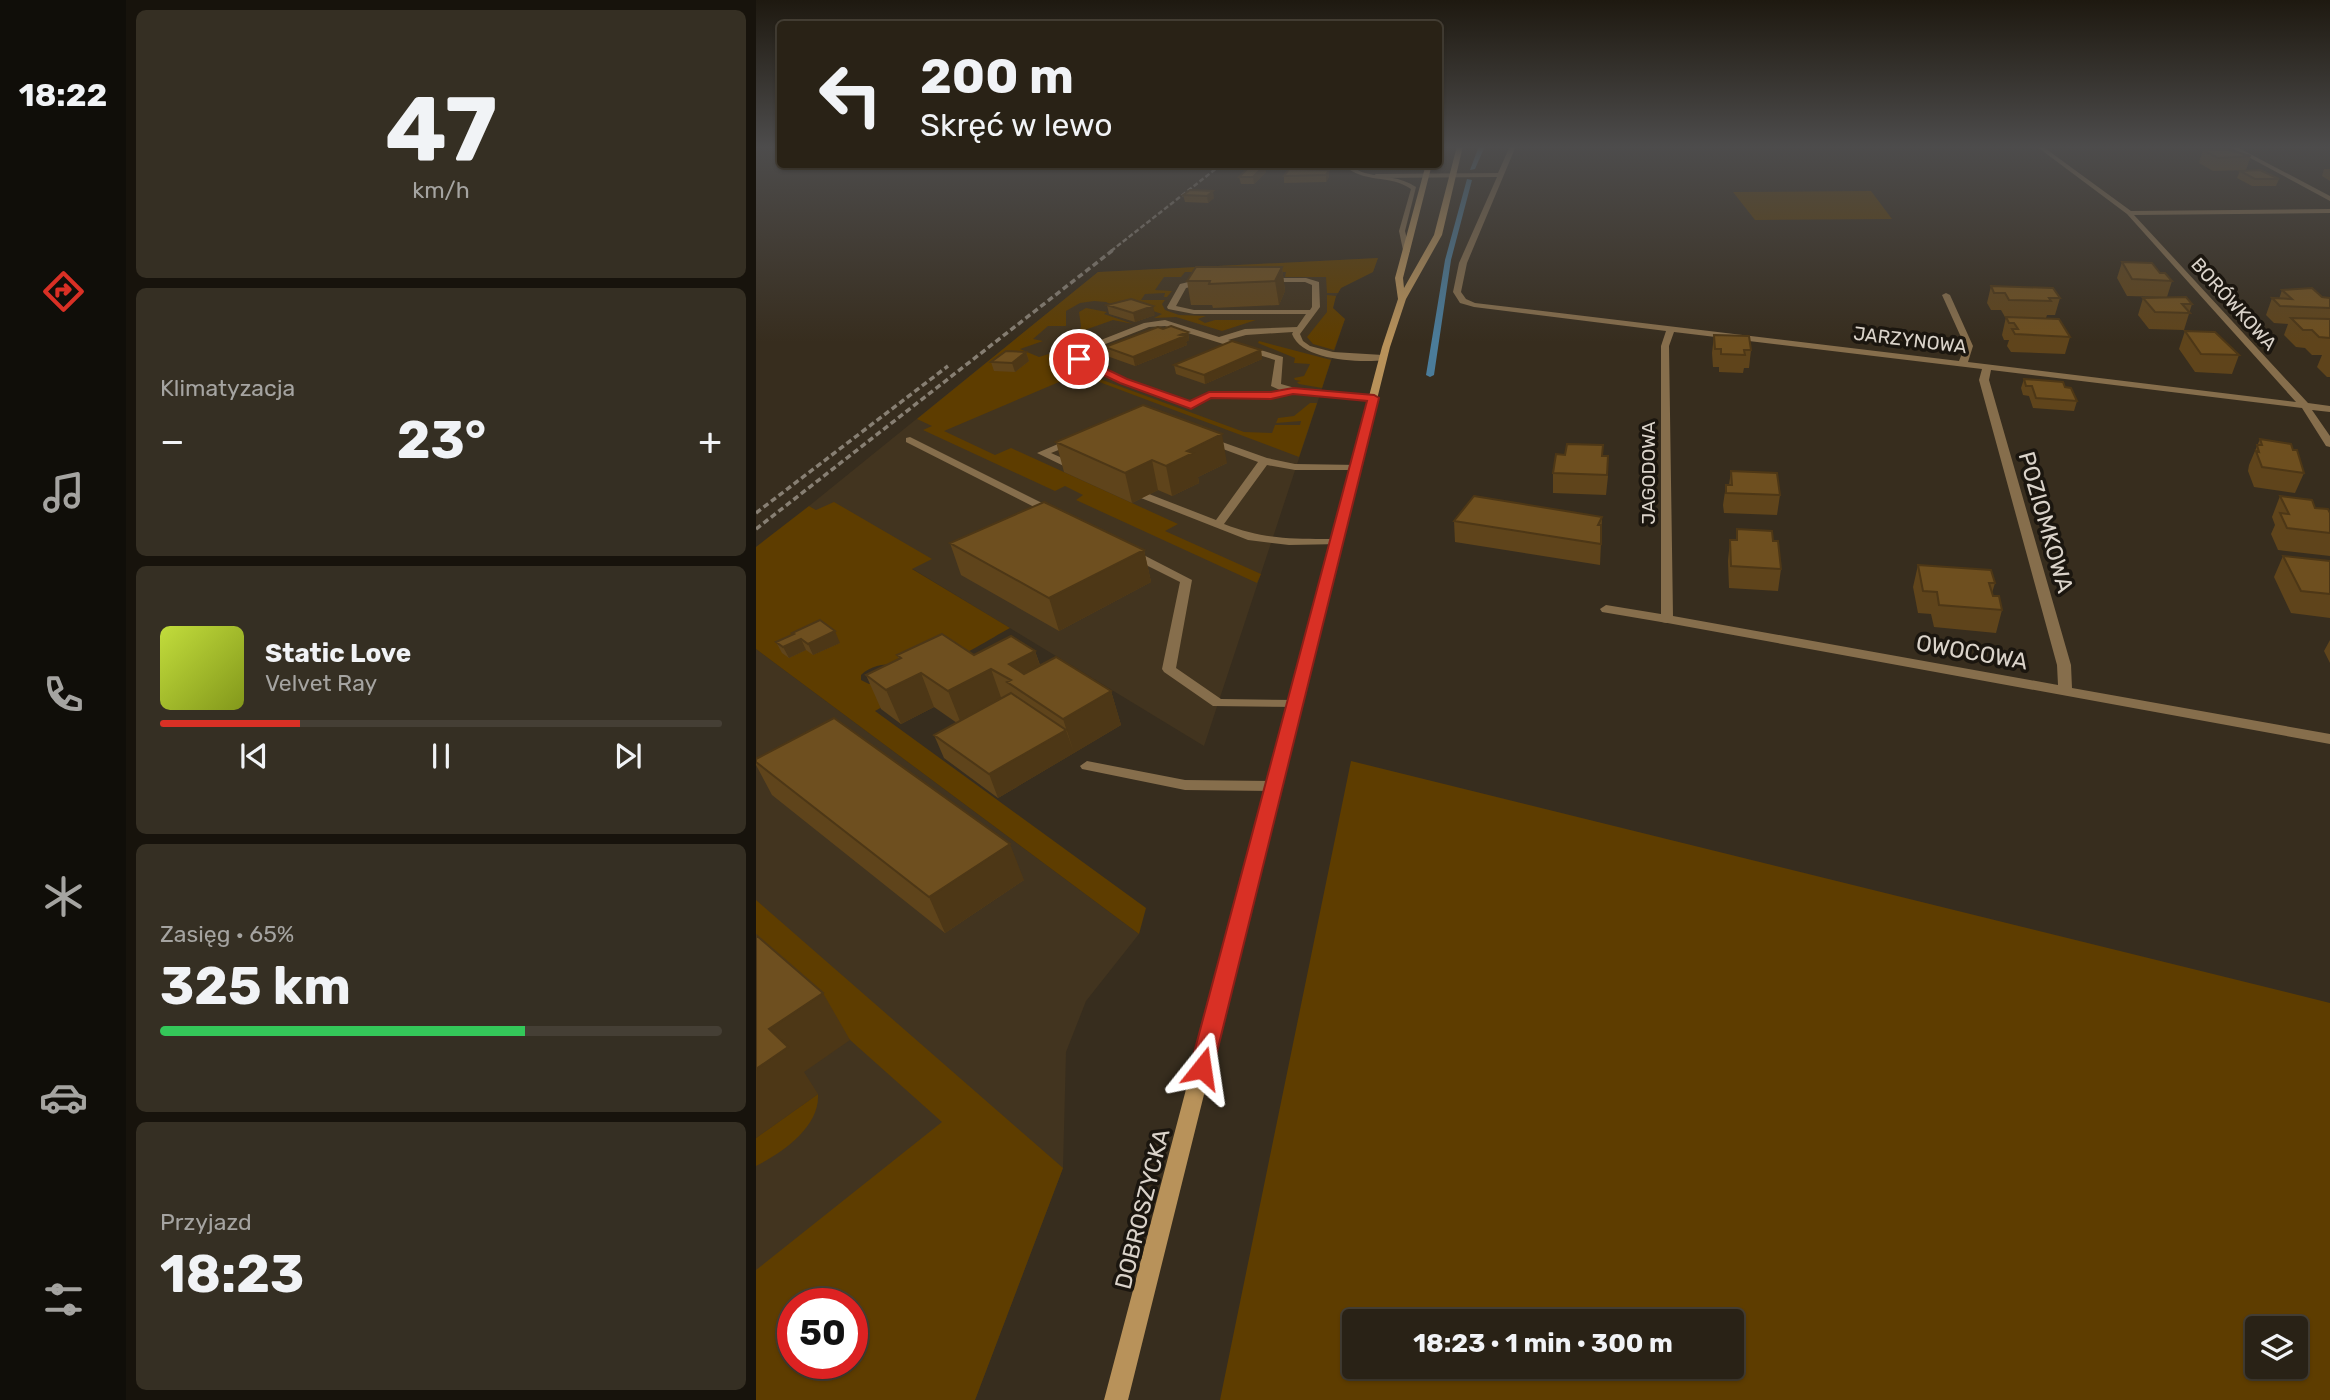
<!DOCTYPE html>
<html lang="pl">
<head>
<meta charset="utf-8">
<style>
  body { margin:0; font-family:Rubik,sans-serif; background:#352f23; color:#f1f3f6; height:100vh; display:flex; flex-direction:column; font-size:26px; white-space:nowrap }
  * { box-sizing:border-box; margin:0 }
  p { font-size:23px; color:#a5a4a1 }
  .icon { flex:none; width:38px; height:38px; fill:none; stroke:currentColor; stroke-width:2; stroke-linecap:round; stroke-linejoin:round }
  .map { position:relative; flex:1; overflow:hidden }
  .panel { display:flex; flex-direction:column; gap:10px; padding:10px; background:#17130c; width:630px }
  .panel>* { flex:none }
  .top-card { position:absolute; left:21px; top:21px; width:665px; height:147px; border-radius:7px; box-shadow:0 2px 5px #0004,0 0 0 2px #453f35; background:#292216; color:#f1f3f6; overflow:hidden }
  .tools { position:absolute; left:1489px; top:1316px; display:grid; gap:14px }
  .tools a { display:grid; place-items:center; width:63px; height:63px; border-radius:7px; background:#292216; box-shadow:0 2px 5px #0004,0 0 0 2px #453f35; font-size:35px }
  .speed { position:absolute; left:21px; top:1288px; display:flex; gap:14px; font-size:35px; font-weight:700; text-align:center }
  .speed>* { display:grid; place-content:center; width:91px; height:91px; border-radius:50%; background:#292216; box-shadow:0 2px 5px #0004,0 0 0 2px #453f35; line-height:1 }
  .speed .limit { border:10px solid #d22; background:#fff; color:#111 }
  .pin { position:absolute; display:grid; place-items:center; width:60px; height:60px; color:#fff; margin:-30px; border:4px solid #fff; border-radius:50%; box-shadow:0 2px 7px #0007 }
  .me { position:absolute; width:77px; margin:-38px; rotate:15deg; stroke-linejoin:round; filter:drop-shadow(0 0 5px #0008) }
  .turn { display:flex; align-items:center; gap:24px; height:147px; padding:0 28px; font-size:32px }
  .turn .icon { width:91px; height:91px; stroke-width:2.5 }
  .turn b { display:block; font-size:49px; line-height:60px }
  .big { font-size:52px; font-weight:700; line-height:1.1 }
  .panel .tile { flex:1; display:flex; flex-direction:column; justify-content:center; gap:10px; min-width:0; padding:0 24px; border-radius:10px; background:#352f23 }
  .panel .dial { align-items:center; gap:0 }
  .dial b { font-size:91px; line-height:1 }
  .song { display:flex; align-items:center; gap:21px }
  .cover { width:84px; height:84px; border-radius:10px; background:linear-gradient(135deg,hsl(70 70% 55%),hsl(70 70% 35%)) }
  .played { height:7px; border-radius:4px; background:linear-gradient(90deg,#d93025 25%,#453f35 25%) }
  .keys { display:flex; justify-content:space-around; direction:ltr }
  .heat { display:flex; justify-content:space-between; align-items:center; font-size:38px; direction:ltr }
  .charge { height:10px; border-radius:5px; background:linear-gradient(90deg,#34c759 65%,#453f35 0) }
  .trip { position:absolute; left:586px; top:1309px; width:402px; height:70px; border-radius:7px; background:#292216; box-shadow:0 2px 5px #0004,0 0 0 2px #453f35; font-weight:700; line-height:70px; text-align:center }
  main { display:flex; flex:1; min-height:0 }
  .dock { display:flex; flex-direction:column; width:126px; justify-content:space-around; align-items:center; background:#100e09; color:#a5a4a1 }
  .dock .icon { width:49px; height:49px }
  .dock .active { color:#d93025 }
  .dock b { font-size:32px; color:#f1f3f6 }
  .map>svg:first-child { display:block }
  .built { fill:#42341f; fill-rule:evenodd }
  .green { fill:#5e3d00; fill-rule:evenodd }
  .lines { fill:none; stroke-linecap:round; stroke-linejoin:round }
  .stream { fill:#4b7c9a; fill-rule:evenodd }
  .lane { fill:#866e4c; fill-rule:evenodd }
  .street { fill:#866e4c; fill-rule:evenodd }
  .secondary { fill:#b8925a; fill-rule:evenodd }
  .rail-far1 { stroke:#877f73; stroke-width:2.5; stroke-dasharray:5 2.5; stroke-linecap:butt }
  .rail { stroke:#877f73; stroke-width:3.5; stroke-dasharray:6 3.5; stroke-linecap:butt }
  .wall { fill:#5f441b }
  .shaded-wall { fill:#4d3716 }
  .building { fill:#6e4f1f; stroke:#4d3716; stroke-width:2 }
  .route { fill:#d93025; stroke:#8d1f18; stroke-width:2 }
  .labels { text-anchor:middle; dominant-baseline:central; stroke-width:7; stroke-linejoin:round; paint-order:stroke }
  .far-street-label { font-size:19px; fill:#dad3ca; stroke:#1b160f }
  .street-label { font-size:23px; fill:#dad3ca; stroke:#1b160f }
</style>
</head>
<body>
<main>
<nav class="dock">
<b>18:22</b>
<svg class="icon active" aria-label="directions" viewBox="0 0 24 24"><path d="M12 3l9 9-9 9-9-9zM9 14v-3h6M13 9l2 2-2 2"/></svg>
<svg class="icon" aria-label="music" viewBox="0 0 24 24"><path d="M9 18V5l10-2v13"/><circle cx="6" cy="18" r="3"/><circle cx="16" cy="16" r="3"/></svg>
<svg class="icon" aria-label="phone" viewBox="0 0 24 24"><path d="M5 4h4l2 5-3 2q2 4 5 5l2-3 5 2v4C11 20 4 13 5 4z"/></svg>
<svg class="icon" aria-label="climate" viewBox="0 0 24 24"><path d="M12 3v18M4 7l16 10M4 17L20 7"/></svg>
<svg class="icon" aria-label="car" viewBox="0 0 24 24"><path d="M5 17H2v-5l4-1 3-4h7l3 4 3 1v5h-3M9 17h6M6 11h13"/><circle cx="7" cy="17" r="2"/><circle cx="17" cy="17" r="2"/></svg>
<svg class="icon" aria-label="filters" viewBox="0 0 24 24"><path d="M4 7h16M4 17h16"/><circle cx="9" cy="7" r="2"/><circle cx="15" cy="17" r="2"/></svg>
</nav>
<section class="panel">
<div class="tile dial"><b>47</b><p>km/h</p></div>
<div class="tile"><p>Klimatyzacja</p>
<div class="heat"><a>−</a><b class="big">23°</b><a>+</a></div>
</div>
<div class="tile">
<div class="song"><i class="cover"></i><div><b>Static Love</b><p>Velvet Ray</p></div></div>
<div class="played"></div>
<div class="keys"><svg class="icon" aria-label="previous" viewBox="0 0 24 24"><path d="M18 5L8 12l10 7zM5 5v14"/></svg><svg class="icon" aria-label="pause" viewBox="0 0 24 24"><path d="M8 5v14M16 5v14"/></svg><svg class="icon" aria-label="next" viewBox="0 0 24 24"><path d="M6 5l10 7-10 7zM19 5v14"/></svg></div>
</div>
<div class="tile"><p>Zasięg · 65%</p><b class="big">325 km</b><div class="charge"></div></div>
<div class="tile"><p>Przyjazd</p><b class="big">18:23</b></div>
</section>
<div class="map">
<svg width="1574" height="1400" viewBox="0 0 1574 1400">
  <rect width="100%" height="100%" fill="#372d1e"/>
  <path class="built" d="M622,258L617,272L585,288L578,300L577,309L589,319L448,746L53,506L342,272Z
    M0,649L383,934L330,1001L310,1052L307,1168L219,1400H0ZM37,1304H96V1363H37Z"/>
  <path class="green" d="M1115,191L1136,219L999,220L977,192Z
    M622,258L617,272L585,288L582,293H571L570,277H529L530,272H429L425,277H408L399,290L416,291L411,297H408L409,293L389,294L385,300H409L406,304L409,310L423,315L450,316L442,319L449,323L459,320H500L466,331L420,317L398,318L406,314L379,305L363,308L350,302L338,301L324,303L310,311V326H292L277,339L287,341L264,349L283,357L312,348L301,355L300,360L303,364L488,432L516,433L519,425H544L545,421L520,423L522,418L538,416L554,403H561L543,457L322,374L188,431L239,455L255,448L422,524L409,531L505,574L501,583L320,500L327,495L309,486L299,491L167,430L176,426L161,419L342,272Z
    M571,295L580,296L577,308L589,319L578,350L557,344L551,337L571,312Z
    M330,308L351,312L348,314L377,324L357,320L326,331L341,337L328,341L322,336L325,326L323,312Z
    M503,341L575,360L566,388L543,384L541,382L545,381L539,380L538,378L548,376L554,364L538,363L539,358L502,343Z
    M78,502L176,559L156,569L254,628C235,638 204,659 185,663C160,670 126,655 105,675V680L113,684H160L154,691L119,711L390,908L383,934L0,649V547L53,506L60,510Z
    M595,761L1574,1003V1400H464ZM598,1321H976V1367H598ZM1502,1328H1540V1367H1502Z
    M0,900L307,1168L219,1400H0V1270L186,1122L0,956ZM37,1304H96V1363H37Z
    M62,1094C64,1127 26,1153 0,1166V1138Z"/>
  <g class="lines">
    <path class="stream" d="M723,146H729L719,169L714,170Z
      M711,179L716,180L695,260L678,375L674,377L670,375L689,260Z"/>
    <path class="lane" d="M587,164C596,164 600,171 609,173C627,178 644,176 660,187L649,231L654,252L647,250L643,231L655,189C634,174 606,184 587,164Z
      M449,278L453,280L452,282L430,288L420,306L438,310H554L556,307V285L549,282H511L507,280L511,278H550L563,282L564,307L544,334L547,341L554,346L577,352L627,355L630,356V360C604,363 546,361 536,334L537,332L490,335L472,340L527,357L525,384L546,390L618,396L621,397V401L537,394L515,399L455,398L435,408L365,383L319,359L322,349L388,323L409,320L463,337L489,329L541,327L550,314H438L412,309L411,307L424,284ZM409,326L519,360L515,386L526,391L515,393L453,392L434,401L371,379L328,358L329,352L393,327Z
      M154,437L300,510L302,512L296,515L292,514L150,442V438Z
      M452,437L511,458L539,464L604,465V469L600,470H539L511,465L468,524C509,540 538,539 581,539L585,540V544L533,545L492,540L385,498V494H393L460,520L502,462L448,442L447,440Z
      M316,438L320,439V443L295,453L322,465V469H314L281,453Z
      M374,548L436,580L420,668L465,699L540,700L545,701L547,704L545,707L457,706L408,672L406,669L424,582L370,555L368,552Z
      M850,605L911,615L917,619L911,623L846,612L844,609Z
      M331,761L429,780L519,781L524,782L527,786L524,790L519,791L429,790L326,769L324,766Z"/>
    <path class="street" d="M754,146H760L711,263L705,292L710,299L719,303L1203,361L1209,346L1186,295L1190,293L1194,295L1217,346L1212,362L1540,402L1371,214L1280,146H1286L1375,211L1574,209V213L1378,215L1552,403L1574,406V412L1556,410L1574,436V447L1570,446L1546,408L1235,370L1233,380L1315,665L1316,688L1574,734V744L906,622L905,619V346L910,331L718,307L704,303L697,292L703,263L741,177L620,178L617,176L620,174L742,173ZM918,332L1226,369L1223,380L1301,665L1302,685L917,616L913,346Z
      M1472,146H1479L1574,196V201Z"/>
    <path class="secondary" d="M701,146H707L686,235L650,299L634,347L372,1400H348L626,347L642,299L639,278L670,164H676L647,278L648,288L678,235Z"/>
    <path class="rail-far1" d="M355,251L466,164"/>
    <path class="rail" d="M0,513L192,366
      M0,529L357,250"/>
  </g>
  <path class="wall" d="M1447,150L1495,156L1490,170L1457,171L1443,163Z
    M481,164H498L497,165L510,172L498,184H485L483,177L492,168L481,167Z
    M1568,169H1574V181L1566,176Z
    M573,170V177L570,182L528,183V176Z
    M1484,171L1523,179L1520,186H1496L1481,178Z
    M434,190L458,198L452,203L429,202L427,195Z
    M1366,262L1404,273L1416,281L1411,297L1371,296L1361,278Z
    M526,267L529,291L523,305L457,308L456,305H435L431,281Z
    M1235,286L1304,298L1299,315H1291L1290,318L1249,317L1245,310H1235L1231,303Z
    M1526,290L1566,297L1574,298V377H1571L1561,367L1566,355H1556L1549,348L1540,347L1528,335L1532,324L1518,323L1510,315L1516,298L1523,299Z
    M1387,298L1436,304L1428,330L1393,329L1382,315Z
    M351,305L399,315L379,322L353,314Z
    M1250,317L1314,337L1309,354L1255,352L1251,346L1253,340H1248L1246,335Z
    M407,329L432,332L433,340L430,342L431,345L379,366L351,356L349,347Z
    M1429,331L1483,355L1476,374L1439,372L1423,349Z
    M958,335L995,350L993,368H988L987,373L963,372V367H957L956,353Z
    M505,350L506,359L449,384L420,374L418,365Z
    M270,352L273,361L259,372L238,371L235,362Z
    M1268,379L1309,387L1321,401L1318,411L1277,408L1273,396L1267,395L1265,388Z
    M1504,439L1537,450L1548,473L1539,493L1498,487L1492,471L1493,465Z
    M300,442L471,463L442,477L443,483L416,496L402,490L376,503L308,472Z
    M847,456L852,476L850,495L797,493V473Z
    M975,471L1024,495L1021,515L968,513L967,505L970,485H973Z
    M1524,496L1574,513V556L1522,550L1515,534L1519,525L1516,517Z
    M846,517L844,565L699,542L698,521Z
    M981,529L1017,541L1025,569L1022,591L973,588L972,561L974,540H980Z
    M194,543L388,550L395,582L303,631L205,575Z
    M1527,556L1574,561V618L1535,613L1518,577Z
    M1162,565L1239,583L1236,593L1237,596L1246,610L1240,633L1178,627L1175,614L1162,613L1157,587Z
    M36,633L84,643L57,655L50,650L33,658L26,653L20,642L36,635Z
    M1574,640V663L1568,651Z
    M279,651L284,665L355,691L365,725L242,798L188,758L178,735L201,723L178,707L145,724L125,709L110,675L143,659L141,655H218Z
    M0,759L268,880L189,933L16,795L0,765Z"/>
  <path class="shaded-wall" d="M509,165L510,172L498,184L497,177Z
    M573,170V177L570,182V175Z
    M457,191L458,198L452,203L451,196Z
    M526,267L529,291L523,305L519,281Z
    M397,306L399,315L379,322L377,313Z
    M432,332L433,340L430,342L431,345L379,366L377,357Z
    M505,350L506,359L449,384L448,375Z
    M270,352L273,361L259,372L256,363Z
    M466,434L471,463L442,477L443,483L416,496L410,466L431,451Z
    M396,460L402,490L376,503L369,473Z
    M388,550L395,582L303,631L293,598Z
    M79,631L84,643L57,655L52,644Z
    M45,639L50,650L33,658L27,647Z
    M279,651L290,684L270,695L253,664Z
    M235,669L247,703L206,726L192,691Z
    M165,673L178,707L145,724L130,690Z
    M355,691L365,725L318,753L307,719Z
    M310,730L318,753L242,798L233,774Z
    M254,844L268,880L189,933L173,897Z
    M67,993L94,1040L48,1072L62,1094L0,1138V1069L13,1029Z"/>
  <path class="building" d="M1447,150H1473L1495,156L1462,158Z
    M495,165H509L497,177H483Z
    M533,169L573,170L570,175L528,176Z
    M1504,170L1523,179H1499L1484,171Z
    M434,190L457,191L451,196L427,195Z
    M1366,262L1396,263L1404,273H1409L1416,281L1376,279Z
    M440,267H526L519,281L453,284L454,281H431Z
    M1235,286L1297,288L1304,298H1293L1295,301L1253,300L1249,293H1238Z
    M1556,288L1566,297L1574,298V308L1524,306L1516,298L1536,299L1526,290Z
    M1430,297L1436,304H1426L1434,313L1399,312L1387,298Z
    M375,299L397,306L377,313L351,305Z
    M1250,317L1303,319L1314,337L1259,334L1256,329H1262L1258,323H1253Z
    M1535,318L1574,319V338L1563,337L1556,330H1547Z
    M415,326L432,332L424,335L429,336L377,357L349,347L402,327L407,329Z
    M1429,331L1459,332L1483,355L1445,354Z
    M958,335L993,336L995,350H988L989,355L965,354V349H959Z
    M476,341L505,350L448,375L418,365Z
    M250,351L270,352L256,363L235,362Z
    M1268,379L1307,382L1309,387L1315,388L1321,401L1280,398L1276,386H1270Z
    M387,405L466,434L431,451L437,453L410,466L396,460L369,473L300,442Z
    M1504,439L1535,444L1537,450H1541L1548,473L1506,467L1500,451L1503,452L1501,445H1506Z
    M811,444L847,445L846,456H852L851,475L797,473L800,454L809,455Z
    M975,471L1021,473L1024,495L970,493V485H976Z
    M718,496L846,517L842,525H845V544L698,521Z
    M1524,496L1556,500L1559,508L1572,509L1574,513V533L1531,528L1524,513L1533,514Z
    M288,502L388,550L293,598L194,543Z
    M981,529L1016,531L1017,541H1022L1025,569L975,566L974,540H981Z
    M1527,556L1574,561V594L1545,591Z
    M1162,565L1235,570L1239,583H1233L1237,596H1243L1246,610L1183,605L1181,592L1167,591Z
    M64,620L79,631L52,644L45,639L27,647L20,642L38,634L36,633Z
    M186,634L218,655L255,636L279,651L253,664L268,674L300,657L355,691L307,719L251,682L255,680L235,669L192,691L165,673L130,690L110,675L145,658L141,655Z
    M255,693L310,730L233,774L178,735Z
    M78,718L254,844L173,897L0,762V759Z
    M0,935L67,993L13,1029L32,1047L0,1069Z"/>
  <linearGradient id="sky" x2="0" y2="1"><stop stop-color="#1e1910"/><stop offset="0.43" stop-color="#4d4c4c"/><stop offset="1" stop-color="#4d4c4c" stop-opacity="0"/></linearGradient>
  <rect width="1574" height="342" fill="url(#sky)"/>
  <path class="route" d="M323,356L371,379L434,401L453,392H515L537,388L618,395L623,398L457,1068L453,1075L446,1077L438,1075L434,1068L611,401L537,394L515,399L455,398L435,409L364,383L320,362L318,359Z"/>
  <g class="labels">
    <g class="far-street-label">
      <text transform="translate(1478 304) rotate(48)">BORÓWKOWA</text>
      <text transform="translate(1154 340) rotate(7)">JARZYNOWA</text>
      <text transform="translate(892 473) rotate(-90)">JAGODOWA</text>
    </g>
    <g class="street-label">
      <text transform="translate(1290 522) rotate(74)">POZIOMKOWA</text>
      <text transform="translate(1216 652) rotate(10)">OWOCOWA</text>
      <text transform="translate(386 1209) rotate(-76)">DOBROSZYCKA</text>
    </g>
  </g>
</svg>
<div class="tools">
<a><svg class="icon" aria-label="layers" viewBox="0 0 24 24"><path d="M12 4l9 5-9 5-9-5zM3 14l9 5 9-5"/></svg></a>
</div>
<div class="speed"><div class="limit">50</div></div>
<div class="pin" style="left:323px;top:359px;background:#d93025"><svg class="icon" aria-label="arrive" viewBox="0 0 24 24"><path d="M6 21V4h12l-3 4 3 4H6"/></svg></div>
<svg class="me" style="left:446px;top:1068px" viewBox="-20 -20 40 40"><path d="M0-17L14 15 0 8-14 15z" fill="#d93025" stroke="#fff" stroke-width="4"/></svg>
<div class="trip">18:23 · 1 min · 300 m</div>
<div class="top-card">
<div class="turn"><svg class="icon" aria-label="left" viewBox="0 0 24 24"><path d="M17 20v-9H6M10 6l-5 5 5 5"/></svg><div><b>200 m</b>Skręć w lewo</div></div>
</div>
</div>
</main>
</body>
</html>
